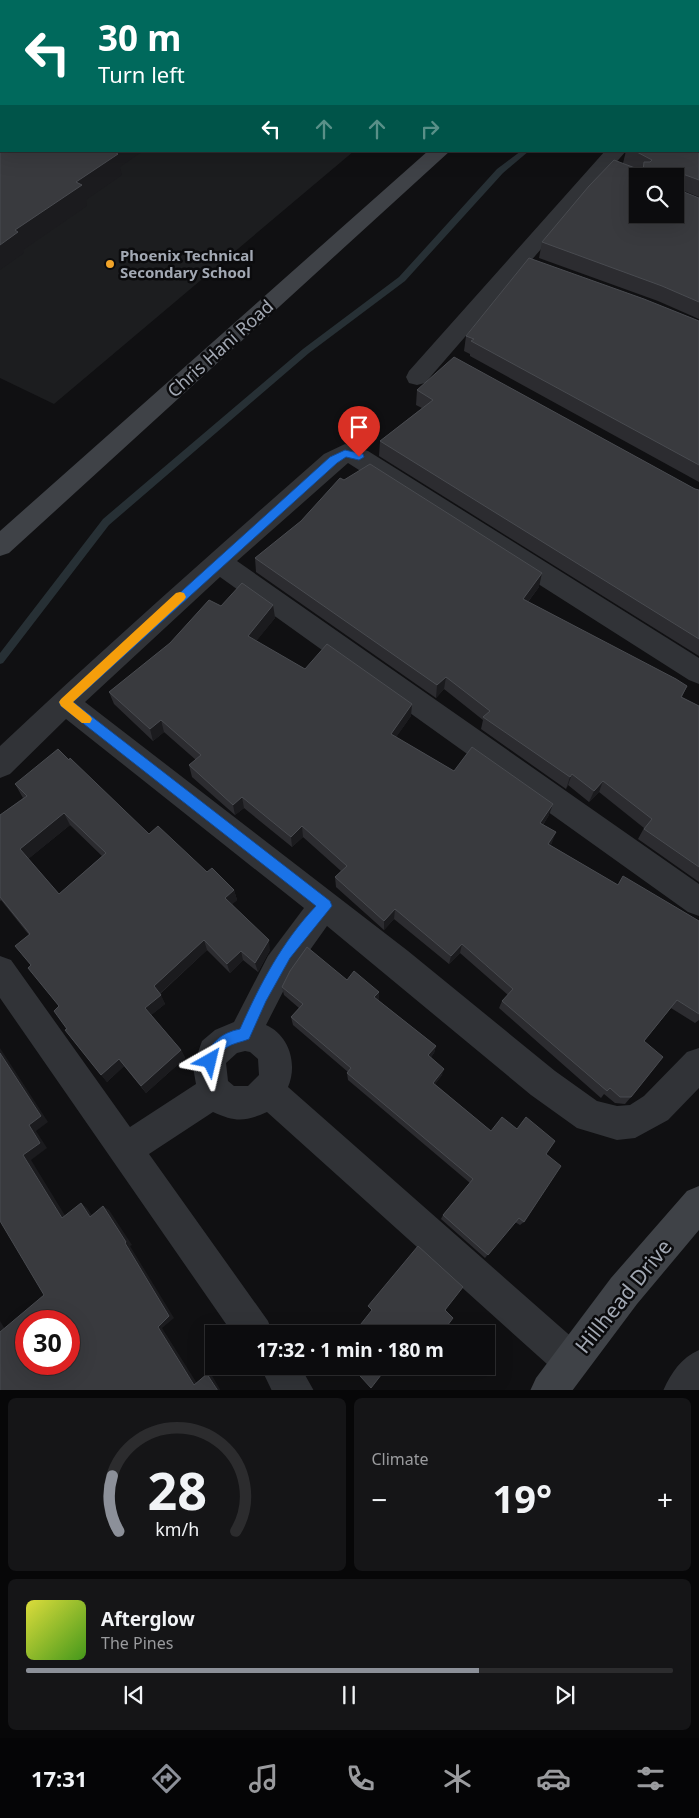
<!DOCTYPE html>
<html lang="en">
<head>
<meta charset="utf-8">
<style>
  body { margin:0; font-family:"Noto Sans",sans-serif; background:#151517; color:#f1f3f6; height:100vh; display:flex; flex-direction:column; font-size:19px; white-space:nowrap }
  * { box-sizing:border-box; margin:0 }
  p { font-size:16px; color:#9a9b9e }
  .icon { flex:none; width:28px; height:28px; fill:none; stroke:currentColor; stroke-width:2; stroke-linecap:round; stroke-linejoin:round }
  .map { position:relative; height:1390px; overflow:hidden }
  .drawer { display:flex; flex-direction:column; gap:8px; padding:8px; background:#070708; flex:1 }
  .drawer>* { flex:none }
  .banner { position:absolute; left:0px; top:0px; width:700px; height:152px; box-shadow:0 5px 20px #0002,0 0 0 1px #2c2c2e; background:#00695c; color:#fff; overflow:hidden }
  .controls { position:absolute; left:629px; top:168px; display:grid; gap:10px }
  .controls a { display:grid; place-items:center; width:55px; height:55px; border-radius:0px; background:#0c0c0e; box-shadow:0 5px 20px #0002,0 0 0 1px #2c2c2e; font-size:25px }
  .speed { position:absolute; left:15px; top:1310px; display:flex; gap:10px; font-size:25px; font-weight:700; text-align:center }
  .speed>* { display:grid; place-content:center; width:65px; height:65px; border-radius:50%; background:#0c0c0e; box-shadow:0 5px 20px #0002,0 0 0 1px #2c2c2e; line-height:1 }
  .speed .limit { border:8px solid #d22; background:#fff; color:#111 }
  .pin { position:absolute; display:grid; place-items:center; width:42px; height:42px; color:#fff; margin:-51px -21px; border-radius:50% 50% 50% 0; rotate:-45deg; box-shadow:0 0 5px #0007 }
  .pin .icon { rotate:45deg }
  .me { position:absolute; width:55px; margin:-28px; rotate:37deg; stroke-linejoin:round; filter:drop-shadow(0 0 4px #0008) }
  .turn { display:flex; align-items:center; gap:18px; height:105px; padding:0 15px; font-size:22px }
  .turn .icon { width:65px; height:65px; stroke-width:2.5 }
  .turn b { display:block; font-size:35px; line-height:42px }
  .lanes { display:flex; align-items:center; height:48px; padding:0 15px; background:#0003; justify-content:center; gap:25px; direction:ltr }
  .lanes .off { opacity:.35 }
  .big { font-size:38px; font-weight:700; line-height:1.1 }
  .drawer .widget { flex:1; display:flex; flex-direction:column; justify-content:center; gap:8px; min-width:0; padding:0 18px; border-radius:8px; background:#151517 }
  .drawer .dial { align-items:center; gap:0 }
  .dial svg { height:130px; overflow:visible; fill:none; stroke:#2c2c2e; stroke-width:7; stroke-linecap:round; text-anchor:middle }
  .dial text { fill:#f1f3f6; stroke:none }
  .song { display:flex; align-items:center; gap:15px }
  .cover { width:60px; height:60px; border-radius:8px; background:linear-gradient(135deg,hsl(60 70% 55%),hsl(100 70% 35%)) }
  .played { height:5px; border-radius:2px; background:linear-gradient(90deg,#8c9099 70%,#2c2c2e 70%) }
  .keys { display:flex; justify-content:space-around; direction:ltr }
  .heat { display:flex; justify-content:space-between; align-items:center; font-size:28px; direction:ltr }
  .drawer .tiles { flex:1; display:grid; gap:8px; grid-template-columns:1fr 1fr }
  .widget:last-child { grid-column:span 2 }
  .trip { position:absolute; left:205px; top:1325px; width:290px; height:50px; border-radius:0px; background:#0c0c0e; box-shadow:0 5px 20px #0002,0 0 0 1px #2c2c2e; font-weight:700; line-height:50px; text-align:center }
  .dock { display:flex; height:80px; justify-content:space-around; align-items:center; background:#050506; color:#9a9b9e }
  .dock .icon { width:35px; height:35px }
  .dock .active { color:#8c9099 }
  .dock b { font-size:22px; color:#f1f3f6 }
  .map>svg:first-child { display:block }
  .built { fill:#1c1d1f }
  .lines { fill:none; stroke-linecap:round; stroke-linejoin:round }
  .stream { fill:#273035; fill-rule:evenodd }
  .street { fill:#313337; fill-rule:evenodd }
  .secondary { fill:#3f4247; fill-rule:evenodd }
  .wall { fill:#2c2c30; fill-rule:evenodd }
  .shaded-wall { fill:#1b1b1e }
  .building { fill:#393a3e; stroke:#494b50; fill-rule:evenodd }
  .route { fill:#1a73e8; stroke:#114b97 }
  .slow { fill:#f59e0b }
  .poi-dot { fill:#f1a429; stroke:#0b0b0d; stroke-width:2 }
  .labels { text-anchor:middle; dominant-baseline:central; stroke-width:5; stroke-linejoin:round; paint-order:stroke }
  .far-poi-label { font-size:15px; font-weight:bold; fill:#a2a8b3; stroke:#0b0b0d; text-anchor:start }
  .street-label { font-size:18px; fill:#a2a8b3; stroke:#0b0b0d }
  .near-street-label { font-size:21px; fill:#a2a8b3; stroke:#0b0b0d }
</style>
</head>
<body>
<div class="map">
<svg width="699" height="1391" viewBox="0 0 699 1391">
  <rect width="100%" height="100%" fill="#101012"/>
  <path class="built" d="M0,0H443L1,1V151H354L54,404L0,378Z"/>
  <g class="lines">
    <path class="stream" d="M521,151H529L503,173L405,281L309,353L109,525L3,663L0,664V653L103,519L303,349L399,277L497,169Z"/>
    <path class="street" d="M605,151H626L425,383L417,385L409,383L406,377L409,371Z
      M345,444L368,451L699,658V684L689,680L348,463L237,561L699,884V916L688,912L220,577L85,702L408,951L555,1071L597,1101L617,1106L630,1105L644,1096L687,1052L699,1048V1088L668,1120L635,1138L617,1140L577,1128L531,1095L327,926L290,978L266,1025C289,1035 298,1064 288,1087L583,1347L589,1360L583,1373L570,1379L557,1373L267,1112C245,1122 235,1122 213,1112L149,1154L268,1321L273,1334H233L0,998V956L11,960L130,1127L196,1084L193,1067L202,1041L215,1030L234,1022L268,956L304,908L66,719L10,774L0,778V746C106,646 215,550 324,454ZM245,1051L250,1052L258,1059L259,1075L248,1086H234L228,1081L226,1063L237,1053Z
      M699,1350V1391H663C671,1373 681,1358 699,1350Z
      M260,1366H300L314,1391H272Z"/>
    <path class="secondary" d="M428,151H450L9,553L0,556V531Z
      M699,1186V1230L637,1304L572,1391H530L536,1378L611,1278L687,1191Z"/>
  </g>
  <path class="wall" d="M0,9L1,10V65L0,64Z
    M699,70V197L679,189V190L699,198V319L658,301L539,258L542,242L629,166L623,163L626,151H699Z
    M699,321V482L470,356V354L464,351L466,336Z
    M417,390L695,489L699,490V656L379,456L380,441L422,408L416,405Z
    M255,558L539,587L528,602L687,686L682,697L699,706V882L638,839L644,828L599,792L589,802L568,785L566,789L481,729L483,720L444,689L436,698L256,572Z
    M273,605L275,618L256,641L305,669L411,716L396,737L454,771L549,815L543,825L552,843L550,845L618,885L699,921V1020L695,1023L671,1008L644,1041L631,1097L625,1104L615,1103L604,1094L601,1098L499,1008L502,1001L508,995L460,953L449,964L394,919L384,930L336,887L335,877L341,871L303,837L292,847L244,808L235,815L192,777L189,765L196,760L164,732L153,741L114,704L109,692L221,606Z
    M15,784L149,834L234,890L237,900L232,904L270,950L258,972L243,960L230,973L207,950L160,994L165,1004L151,1015L181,1050L185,1058L146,1093L124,1066L107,1082L65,1030L67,1029L59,1006L31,965L15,946L29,935L1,900L0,901V815L23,798ZM70,825L102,856L59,894L28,859Z
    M347,980L379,1000H378L436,1046L434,1053L431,1057L442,1075L435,1084L491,1131L546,1154L524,1222L520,1225L515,1222L485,1258L441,1219L443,1215L470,1183L348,1080L347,1073L348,1072L293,1025L291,1017L299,1008L284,995L282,987Z"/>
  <path class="shaded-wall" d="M110,151H143L120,167L122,175L86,200L87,206L23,250L24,253L0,270V245L15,230L76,182Z
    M542,573L539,587L520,612L523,599Z
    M273,605L275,618L250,649L248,636Z
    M446,677L444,689L436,698L437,685Z
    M412,704L411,716L390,746L391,734Z
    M161,720L164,732L153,741L150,729Z
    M572,774L568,785L566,789L570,777Z
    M603,781L599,792L589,802L594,791Z
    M242,797L244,808L235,815L233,805Z
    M553,804L549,815L537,834L540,823Z
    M64,813L70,825L27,860L20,849Z
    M302,826L303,837L292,847L291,837Z
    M556,832L552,843L544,854L548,844Z
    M234,890L237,900L228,908L225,898Z
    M395,909L394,919L384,930V921Z
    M204,940L207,950L158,995L154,986Z
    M269,940L270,950L258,972L255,963Z
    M462,944L460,953L449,964L451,956Z
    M241,951L243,960L230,973L227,964Z
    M379,992V1000L374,1005V997Z
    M161,995L165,1004L150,1016L145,1008Z
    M436,1046L434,1053L427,1062L428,1055Z
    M0,1048L48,1122L36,1131L47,1148L31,1160L69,1222L62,1218L23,1155L29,1125L0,1053Z
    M181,1050L185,1058L146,1093L141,1086Z
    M119,1059L124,1066L107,1082L101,1075Z
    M444,1069L442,1075L431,1089L433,1083Z
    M81,1203L87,1208L96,1221L90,1217Z
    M103,1206L109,1210L132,1245L130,1246L174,1318L162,1328L198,1385H194L158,1327L125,1243Z
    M0,1321L8,1334L0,1333Z
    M207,1374H211L221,1391H218Z"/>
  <path class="building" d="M147,0H234L237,1H145Z
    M0,9L1,10V46H0Z
    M699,70V180L680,173L677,174L679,190L699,198V302L662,286L542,242L589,186L614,160L643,171L644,162H650L652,160L635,151H699ZM638,176H675V214H638Z
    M1,95V151H113L118,154L76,182L82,185L15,230L18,232L0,245V96Z
    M529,258L644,299L699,321V465L471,341L474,339L466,336Z
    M454,357L695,489L699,490V639L380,441L433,400L417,390Z
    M370,464L542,573L523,599L676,679L687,686L681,697L699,706V867L644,829L652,819L603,781L594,791L572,774L570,777L483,717L490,711L446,677L437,685L255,558L301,521L340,478L344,480Z
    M242,583L273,605L248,636L305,669L327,644L412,704L391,734L454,771L472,747L553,804L540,823L556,832L548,844L618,885L623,876L699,921V1014L677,1000L644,1041L663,1057L631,1097H620L610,1088L607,1091L502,1001L513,989L462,944L451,956L395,909L384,921L335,877L347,866L302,826L291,837L242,797L233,805L189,765L201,755L161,720L150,729L109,692L170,643L209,600L221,606Z
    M58,749L69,760L70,758L149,834L158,826L207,872L212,868L234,890L225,898L269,940L255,963L241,951L227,964L204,940L154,986L161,995L145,1008L181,1050L141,1086L119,1059L101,1075L65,1030L67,1029L54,1011L59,1006L28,968L31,965L15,946L30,934L0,897V815L27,796L15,784ZM64,813L106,853L59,894L20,849Z
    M307,947L347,980L354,971L379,992L374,997L436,1046L428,1055L444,1069L433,1083L491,1131L502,1117L517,1129L526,1117L555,1141L546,1154L561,1166L524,1222L519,1218L488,1255L443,1215L473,1179L347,1073L351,1068L291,1017L303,1004L282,987L290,971Z
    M0,1053L41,1116L29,1125L40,1143L23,1155L62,1218L81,1203L90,1217L103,1206L126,1242L125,1243L169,1316L158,1327L194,1385L207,1374L218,1391H0V1332L44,1295L0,1221ZM26,1321H69V1364H26Z
    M418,1246L463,1287L445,1310L453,1318L441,1334H353L372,1310L368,1306Z
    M351,1366H388L371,1388Z"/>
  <path class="route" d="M345,450L363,454L364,457L359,460L346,457L337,463L73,702L330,901L332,906L290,958L266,1001L249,1039C240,1043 229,1043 222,1052C217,1058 218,1065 210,1068L205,1066L203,1061C211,1043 220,1033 240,1029C260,984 282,942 316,906L61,706L59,702L330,457Z"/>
  <path class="slow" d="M180,592L184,593L186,597L184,600L73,702L90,716L92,719L90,723H82L61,706L59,702L61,699L176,593Z"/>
  <circle class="poi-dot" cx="110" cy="264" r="5"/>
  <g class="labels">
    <g class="far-poi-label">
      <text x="120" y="255">Phoenix Technical<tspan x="120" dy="17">Secondary School</tspan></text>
    </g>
    <g class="street-label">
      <text transform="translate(220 348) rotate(-42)">Chris Hani Road</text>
    </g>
    <g class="near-street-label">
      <text transform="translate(623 1296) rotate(-51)">Hillhead Drive</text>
    </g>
  </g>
</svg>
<div class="controls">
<a><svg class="icon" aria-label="search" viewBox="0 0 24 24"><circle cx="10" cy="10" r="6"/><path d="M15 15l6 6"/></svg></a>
</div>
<div class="speed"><div class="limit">30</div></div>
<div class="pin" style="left:359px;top:457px;background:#d93025"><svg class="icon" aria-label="arrive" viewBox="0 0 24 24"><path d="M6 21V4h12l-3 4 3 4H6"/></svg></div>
<svg class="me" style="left:210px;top:1061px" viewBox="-20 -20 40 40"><path d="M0-17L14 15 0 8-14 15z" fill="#1a73e8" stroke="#fff" stroke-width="4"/></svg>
<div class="trip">17:32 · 1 min · 180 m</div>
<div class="banner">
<div class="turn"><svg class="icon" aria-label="left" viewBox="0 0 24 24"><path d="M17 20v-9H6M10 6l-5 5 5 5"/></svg><div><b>30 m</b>Turn left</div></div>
<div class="lanes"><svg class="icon" aria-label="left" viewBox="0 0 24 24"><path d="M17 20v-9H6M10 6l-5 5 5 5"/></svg><svg class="icon off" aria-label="ahead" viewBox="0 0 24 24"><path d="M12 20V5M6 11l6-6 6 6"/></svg><svg class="icon off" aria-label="ahead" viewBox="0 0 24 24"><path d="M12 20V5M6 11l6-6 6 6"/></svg><svg class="icon off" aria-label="right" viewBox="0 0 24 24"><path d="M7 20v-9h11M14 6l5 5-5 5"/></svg></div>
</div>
</div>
<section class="drawer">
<div class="tiles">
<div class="widget dial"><svg viewBox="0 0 100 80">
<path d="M14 69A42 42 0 1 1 86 69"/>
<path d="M14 69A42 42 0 0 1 10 35" stroke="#8c9099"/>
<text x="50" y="56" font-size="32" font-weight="700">28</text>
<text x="50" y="72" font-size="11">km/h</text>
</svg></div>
<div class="widget"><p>Climate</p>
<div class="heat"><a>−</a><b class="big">19°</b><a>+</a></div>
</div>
<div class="widget">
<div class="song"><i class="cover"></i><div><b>Afterglow</b><p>The Pines</p></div></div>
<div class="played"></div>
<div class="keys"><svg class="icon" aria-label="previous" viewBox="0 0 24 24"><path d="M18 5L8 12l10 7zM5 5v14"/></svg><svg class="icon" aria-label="pause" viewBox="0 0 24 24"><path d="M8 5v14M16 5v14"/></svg><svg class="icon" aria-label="next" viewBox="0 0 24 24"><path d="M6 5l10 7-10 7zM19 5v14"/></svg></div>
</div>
</div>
</section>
<nav class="dock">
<b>17:31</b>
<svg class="icon active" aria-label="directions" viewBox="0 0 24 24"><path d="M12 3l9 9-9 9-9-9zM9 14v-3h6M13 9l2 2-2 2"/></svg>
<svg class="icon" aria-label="music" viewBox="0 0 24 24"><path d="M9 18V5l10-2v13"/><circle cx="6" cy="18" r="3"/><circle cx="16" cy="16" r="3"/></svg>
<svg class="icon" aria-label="phone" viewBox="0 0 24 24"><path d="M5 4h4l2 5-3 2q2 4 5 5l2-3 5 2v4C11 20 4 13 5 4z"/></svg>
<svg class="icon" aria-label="climate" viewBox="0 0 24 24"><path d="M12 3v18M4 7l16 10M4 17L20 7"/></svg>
<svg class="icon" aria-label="car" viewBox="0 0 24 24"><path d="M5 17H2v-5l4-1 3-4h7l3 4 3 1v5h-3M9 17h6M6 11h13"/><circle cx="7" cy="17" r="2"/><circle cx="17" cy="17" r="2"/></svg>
<svg class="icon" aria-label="filters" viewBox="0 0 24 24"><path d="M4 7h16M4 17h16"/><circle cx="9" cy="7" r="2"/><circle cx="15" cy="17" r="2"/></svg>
</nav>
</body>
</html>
